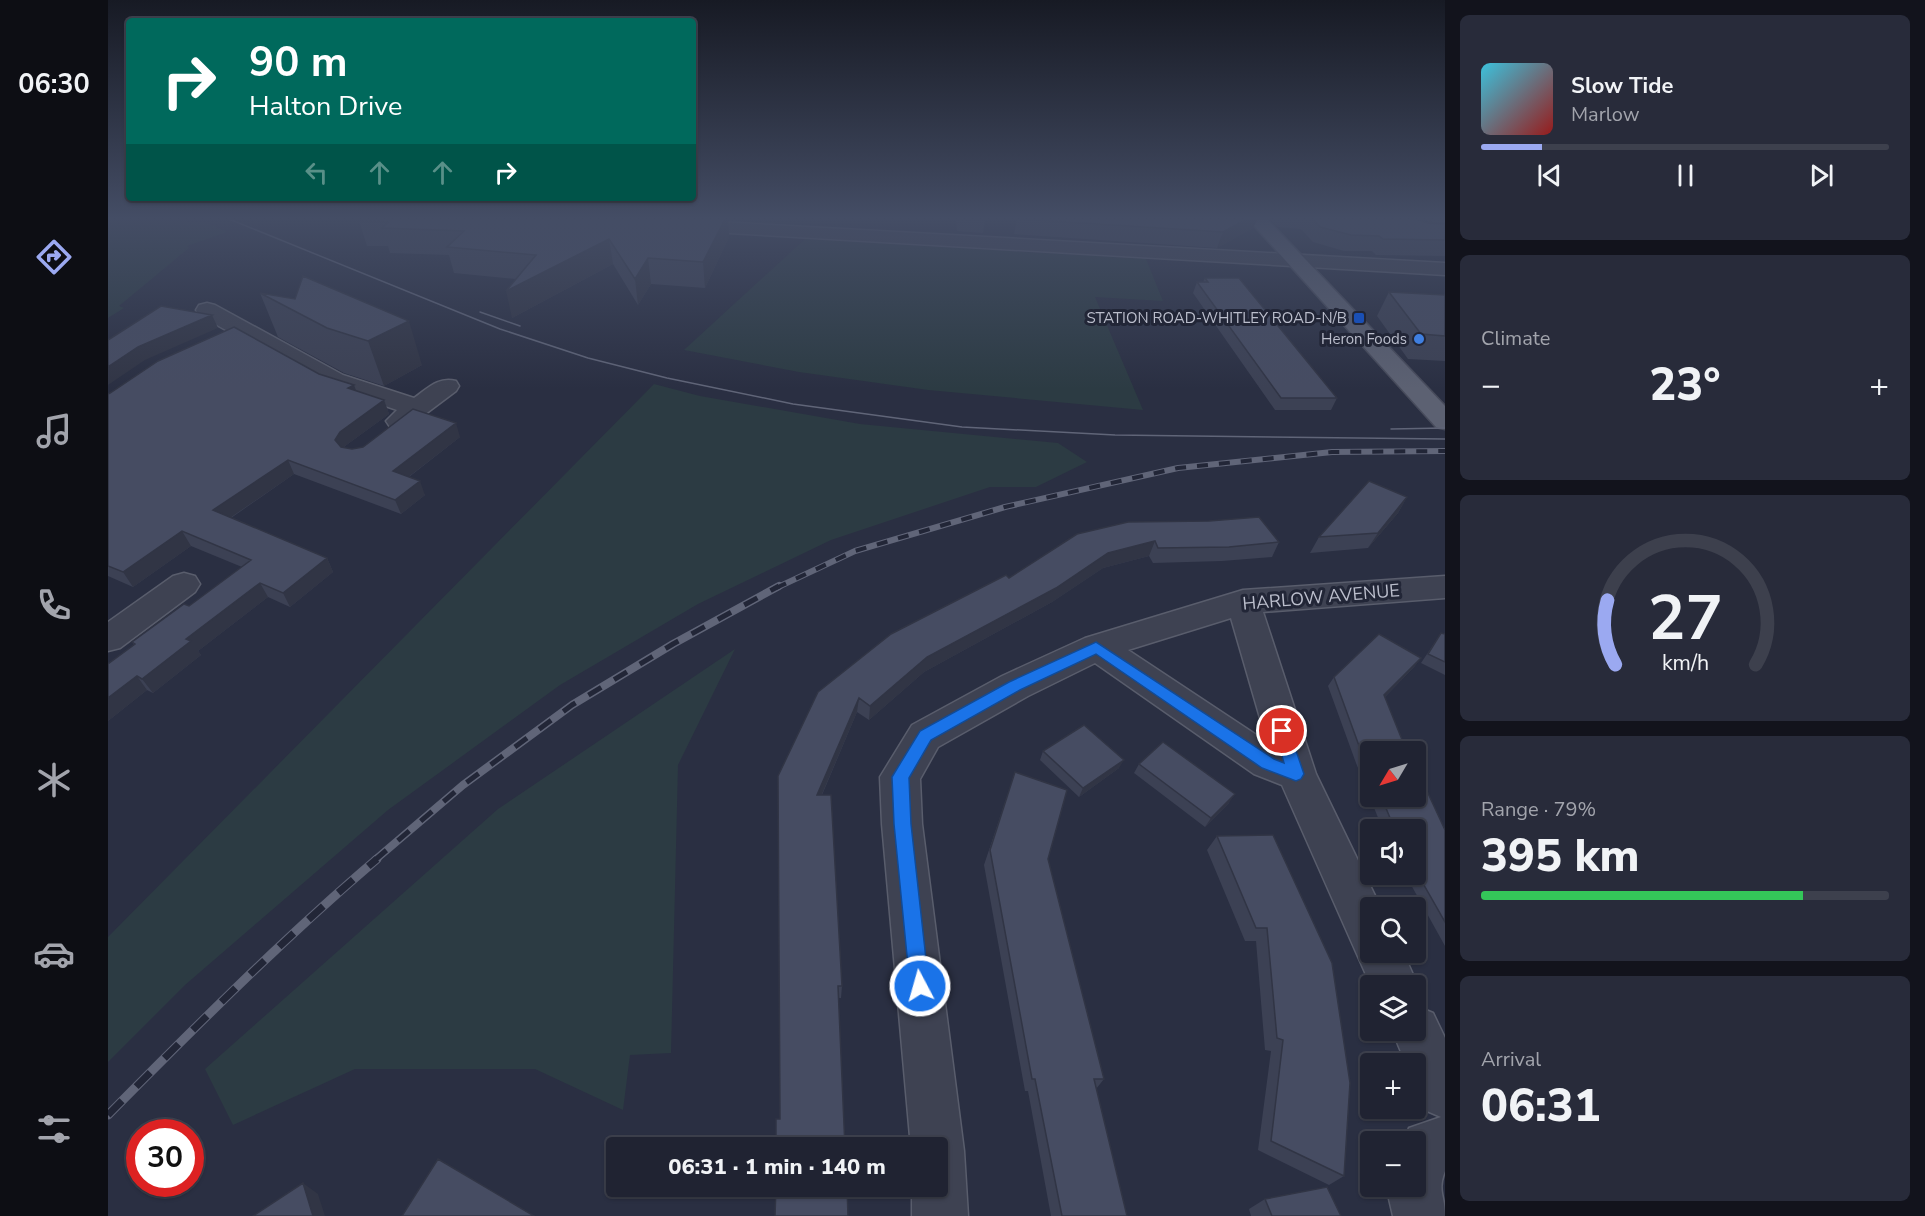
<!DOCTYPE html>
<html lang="en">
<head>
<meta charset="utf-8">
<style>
  body { margin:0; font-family:"Nunito Sans",sans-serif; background:#282b3a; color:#f1f3f6; height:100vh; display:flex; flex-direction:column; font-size:22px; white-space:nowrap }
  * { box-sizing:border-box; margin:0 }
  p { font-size:20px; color:#a2a4ac }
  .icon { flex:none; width:33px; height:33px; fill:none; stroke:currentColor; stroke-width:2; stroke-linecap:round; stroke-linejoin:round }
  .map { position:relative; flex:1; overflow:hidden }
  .side { display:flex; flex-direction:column; gap:15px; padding:15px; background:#12131c; width:480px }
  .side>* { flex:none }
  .guide { position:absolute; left:18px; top:18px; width:570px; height:183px; border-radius:6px; box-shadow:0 2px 4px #0004,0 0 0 2px #3d404d; background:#00695c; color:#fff; overflow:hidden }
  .needle { width:39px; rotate:232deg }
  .buttons { position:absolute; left:1252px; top:741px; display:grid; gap:12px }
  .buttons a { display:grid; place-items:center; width:66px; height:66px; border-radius:6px; background:#202332; box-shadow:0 2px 4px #0004,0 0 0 2px #3d404d; font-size:30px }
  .speed { position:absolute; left:18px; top:1119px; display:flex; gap:12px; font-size:30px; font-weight:700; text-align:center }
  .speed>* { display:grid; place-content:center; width:78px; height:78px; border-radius:50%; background:#202332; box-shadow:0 2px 4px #0004,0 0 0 2px #3d404d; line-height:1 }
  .speed .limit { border:9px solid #d22; background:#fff; color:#111 }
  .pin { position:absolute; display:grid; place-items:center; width:51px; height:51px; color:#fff; margin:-26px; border:3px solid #fff; border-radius:50%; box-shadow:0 2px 6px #0007 }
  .me { position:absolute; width:66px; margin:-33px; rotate:354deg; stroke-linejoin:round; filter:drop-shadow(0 0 4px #0008) }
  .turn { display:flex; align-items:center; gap:21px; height:126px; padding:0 24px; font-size:27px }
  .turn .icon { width:78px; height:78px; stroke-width:2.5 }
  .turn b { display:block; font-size:42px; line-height:51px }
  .lanes { display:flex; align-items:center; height:57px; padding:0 24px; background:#0003; justify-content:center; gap:30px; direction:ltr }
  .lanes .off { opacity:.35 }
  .big { font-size:45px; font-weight:800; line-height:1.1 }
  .side .card { flex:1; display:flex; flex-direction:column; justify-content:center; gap:9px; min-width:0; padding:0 21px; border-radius:9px; background:#282b3a }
  .side .dial { align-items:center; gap:0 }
  .dial svg { height:156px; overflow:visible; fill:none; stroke:#3d404d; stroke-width:7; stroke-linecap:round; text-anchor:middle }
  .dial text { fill:#f1f3f6; stroke:none }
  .song { display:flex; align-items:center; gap:18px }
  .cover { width:72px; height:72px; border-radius:9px; background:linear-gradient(135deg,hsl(190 70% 55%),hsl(0 70% 35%)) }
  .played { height:6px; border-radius:3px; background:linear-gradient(90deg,#9ba9f1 15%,#3d404d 15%) }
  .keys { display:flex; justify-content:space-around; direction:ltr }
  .heat { display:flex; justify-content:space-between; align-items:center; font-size:33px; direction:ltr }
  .charge { height:9px; border-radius:4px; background:linear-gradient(90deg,#34c759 79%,#3d404d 0) }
  .trip { position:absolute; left:498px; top:1137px; width:342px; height:60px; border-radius:6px; background:#202332; box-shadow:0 2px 4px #0004,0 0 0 2px #3d404d; font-weight:800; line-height:60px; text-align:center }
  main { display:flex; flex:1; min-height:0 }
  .tab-bar { display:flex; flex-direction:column; width:108px; justify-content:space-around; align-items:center; background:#0d0e14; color:#a2a4ac }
  .tab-bar .icon { width:42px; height:42px }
  .tab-bar .selected { color:#9ba9f1 }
  .tab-bar b { font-size:27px; color:#f1f3f6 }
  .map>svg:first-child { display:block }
  .green { fill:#2c3b43 }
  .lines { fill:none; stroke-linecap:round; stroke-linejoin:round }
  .minor-casing { stroke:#595d6c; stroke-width:3 }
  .major-casing { stroke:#474b5b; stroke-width:3 }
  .minor { fill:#3e4252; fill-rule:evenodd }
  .major { fill:#5c6172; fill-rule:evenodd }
  .tram { stroke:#606578; stroke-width:1.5 }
  .rail-far2-casing { stroke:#606578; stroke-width:6 }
  .rail-far1-casing { stroke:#606578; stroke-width:8 }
  .rail-casing { stroke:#606578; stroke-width:9 }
  .rail-far2 { stroke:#222637; stroke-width:4; stroke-dasharray:11; stroke-linecap:butt }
  .rail-far1 { stroke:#222637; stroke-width:5; stroke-dasharray:15; stroke-linecap:butt }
  .rail { stroke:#222637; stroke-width:7; stroke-dasharray:20; stroke-linecap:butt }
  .wall { fill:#3c4154 }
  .shaded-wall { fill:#313545 }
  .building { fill:#464c62; stroke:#313545; stroke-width:1.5 }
  .route { fill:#1a73e8; stroke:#114b97; stroke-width:1.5 }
  .transit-dot { fill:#1a4fb4; stroke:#222637; stroke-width:2 }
  .shop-dot { fill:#3f7fe0; stroke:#222637; stroke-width:2 }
  .labels { text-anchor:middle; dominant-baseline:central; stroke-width:6; stroke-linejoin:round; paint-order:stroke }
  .far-poi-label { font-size:15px; fill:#bbbecc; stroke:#222637; text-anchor:end }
  .street-label { font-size:18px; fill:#bbbecc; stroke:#222637 }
</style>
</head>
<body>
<main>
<nav class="tab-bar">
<b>06:30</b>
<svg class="icon selected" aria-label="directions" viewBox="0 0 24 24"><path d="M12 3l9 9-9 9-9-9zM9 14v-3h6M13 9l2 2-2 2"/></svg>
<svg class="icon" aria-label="music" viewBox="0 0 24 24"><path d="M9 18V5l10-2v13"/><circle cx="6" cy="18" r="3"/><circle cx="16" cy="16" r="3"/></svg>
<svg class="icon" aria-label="phone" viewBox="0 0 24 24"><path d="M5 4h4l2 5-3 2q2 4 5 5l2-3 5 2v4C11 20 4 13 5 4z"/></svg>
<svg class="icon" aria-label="climate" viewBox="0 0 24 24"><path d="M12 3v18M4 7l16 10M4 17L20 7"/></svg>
<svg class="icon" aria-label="car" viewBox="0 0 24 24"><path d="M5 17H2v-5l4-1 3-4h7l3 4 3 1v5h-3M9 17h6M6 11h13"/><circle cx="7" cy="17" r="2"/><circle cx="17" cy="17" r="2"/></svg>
<svg class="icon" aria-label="filters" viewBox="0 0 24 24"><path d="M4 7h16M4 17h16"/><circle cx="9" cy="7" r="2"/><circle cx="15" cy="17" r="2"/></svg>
</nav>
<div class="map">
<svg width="1337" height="1216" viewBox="0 0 1337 1216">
  <rect width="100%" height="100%" fill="#2a2f42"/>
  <path class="green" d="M0,219L98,222L119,232L79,246L81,248L11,306L16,308L0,318Z
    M697,239L1038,259L1055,301L987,297L1035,410L820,390L691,372L576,350Z
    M546,384L592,396L752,424L950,443L979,462L928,487H882L723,540L590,604L452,685L280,810L77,985L0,1062V937Z
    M627,649L570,765L563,1053L522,1055L515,1110L427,1069H247L125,1125L97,1069L390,809Z"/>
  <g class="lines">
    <defs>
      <path id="minor" d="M576,220L1337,263V275L569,230L566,226L569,222Z
        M99,303L107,305L235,375L306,398C319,389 330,376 348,381L351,386L348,391L300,427L291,429L282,427L278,421L289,410L217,385L91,315L88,310L91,305Z
        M76,573L87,576L92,584L87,592L12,648L0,651V622L65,576Z
        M1337,576V598L1155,612L1208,774L1273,908H1263V952H1295L1310,986L1308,992V986H1263L1174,785L1146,774L987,663L920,696L830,747L812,779L814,824L856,1151L860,1216H804V1186H830V1148H803L774,824L772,777L804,725L894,676L977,638L1135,590ZM1123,618L1159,742L1020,650Z
        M1308,1006L1325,1013L1337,1038V1171C1329,1191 1337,1195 1337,1216H1285L1278,1186H1308V1142H1296L1301,1128L1333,1117L1319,1111L1308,1086V1064H1298L1284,1030H1308Z"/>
      <path id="major" d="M1140,219H1159L1337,406V429L1328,427Z"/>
    </defs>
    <use href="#minor" class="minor-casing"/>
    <use href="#major" class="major-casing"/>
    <use href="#minor" class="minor"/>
    <use href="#major" class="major"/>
    <path class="tram" d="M121,219L392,329L480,358L559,378L685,404L854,427L1007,435L1337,439
      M372,312L412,326
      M1283,429L1337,428"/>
    <defs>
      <path id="rail-far2" d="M668,588L747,551L897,507L1070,468L1224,452L1337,451"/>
      <path id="rail-far1" d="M267,860L355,785L464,705L565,644L671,586"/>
      <path id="rail" d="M0,1115C87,1027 175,939 269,859"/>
    </defs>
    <use href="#rail-far2" class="rail-far2-casing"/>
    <use href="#rail-far1" class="rail-far1-casing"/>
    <use href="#rail" class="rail-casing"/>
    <use href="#rail-far2" class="rail-far2"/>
    <use href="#rail-far1" class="rail-far1"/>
    <use href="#rail" class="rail"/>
  </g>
  <path class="wall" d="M253,219H629L628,221H620L621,237L597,288L543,284L530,305L505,264L404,318L408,279L346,273L341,255L282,253L280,246H259L251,221Z
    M848,219H877L875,233L849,231Z
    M909,219H1149L1145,228L1109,248L906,234Z
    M1161,219H1307L1320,223L1337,224V256L1268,255L1264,251H1236L1205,242L1193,229L1170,227Z
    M1308,219H1337V224Z
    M1097,278L1229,398L1223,410H1167L1085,293L1089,282H1095Z
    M1281,292L1337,295V361L1300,359L1269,316Z
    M152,293L187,299L314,365L276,386L236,373L170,337Z
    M211,374L246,385L248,391L276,400L281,414L237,446L236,448L244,449L352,437L301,477L317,495L293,514L186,474L123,518L219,558L225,572L182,607L160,597L90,651L93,655L45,693L39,690L0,721L26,645L24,642L81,606L134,567L83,546L25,587L0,576V394Z
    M1299,497L1290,513L1260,548L1202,553L1211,537Z
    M969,534L1171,542L1164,557L1114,561L1045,563L1041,556L995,568L944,602L816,672L761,720L749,712L714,795L734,986L733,998H731L672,1119L710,692L901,578Z
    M1333,633L1337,634V675L1313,663Z
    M1313,658L1306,667L1277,697L1263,752V796H1308L1337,830V946L1297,874H1308V830H1275L1248,763L1220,686L1226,677Z
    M935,751L1011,768L971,797L932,760Z
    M1031,764L1121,803L1097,827L1026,773Z
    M907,772L940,859L996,1079L988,1089L1019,1216H943L920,1091H917L876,865Z
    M1165,835L1236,1176L1221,1185L1150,1150L1163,1051L1157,1050L1148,941H1137L1099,850L1109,836Z
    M1157,1199L1233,1216H1143L1141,1209Z"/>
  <path class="shaded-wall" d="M617,219H620L621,237L597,288L595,262Z
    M1139,219H1149L1145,228L1109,248L1115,232Z
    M501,239L505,264L404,318L398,291Z
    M540,258L543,284L530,305L527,279Z
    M104,315L110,328L37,360L0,385V367L30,347Z
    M301,321L314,365L276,386L260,341Z
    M246,385L251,399L240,388Z
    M276,400L281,414L237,446L233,454L227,440L232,432Z
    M348,423L352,437L290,485L285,471Z
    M180,460L186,474L113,524L105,510Z
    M312,481L317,495L293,514L287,500Z
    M1299,497L1290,513L1260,548L1270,533Z
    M74,531L83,546L25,587L15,572Z
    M1047,541L1041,556L995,568L944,602L816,672L761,720L762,706L819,657L1000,553Z
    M219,558L225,572L182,607L175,593Z
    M152,583L160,597L90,651L93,655L45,693L34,679L78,639Z
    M1313,658L1306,667L1270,704L1276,695Z
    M29,676L39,690L0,721V698Z
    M751,698L749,712L708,808L709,795Z
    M1016,760L1011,768L971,797L975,788Z
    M1127,794L1121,803L1097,827L1103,818Z
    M195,1183L210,1194L217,1216H205Z"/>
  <path class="building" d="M253,219H617L595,262L540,258L527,279L501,239L398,291L428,255L339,247L356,231L274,228L280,222L251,221Z
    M853,219H877L878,220Z
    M910,219H1139L1115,232Z
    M1204,219H1307L1320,223L1337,224V240L1275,239L1271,236L1243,235L1212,227Z
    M195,276L301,321L260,341L219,328L152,293L187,299Z
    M1097,278H1131L1229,398H1173L1089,282H1100Z
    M1281,292L1337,295V336L1313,334Z
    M53,306L104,315L30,347L0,367V340Z
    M126,327L211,374L246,385L240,388L276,400L232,432L227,440L233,447L244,449L255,447L305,409L348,423L285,471L312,481L287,500L180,460L105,510L219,558L175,593L152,583L78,639L83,641L34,679L29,676L0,698V664L27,644L24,642L76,604L81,606L143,560L74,531L15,572L0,566V394L2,393L50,361Z
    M1261,481L1299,497L1270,533L1211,537Z
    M1151,517L1171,542L1121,547L1050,548L1047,541L1000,553L948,588L819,657L762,706L751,698L709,795H723L734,986H730L737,1148H668V1119H672L670,776L710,692L783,634L898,575L901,578L969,534L1020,522L1101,521Z
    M1333,633L1337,634V662L1320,654Z
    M1271,634L1313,658L1276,695L1299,752H1263V774L1254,754L1226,677Z
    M976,725L1016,760L975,788L935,751Z
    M1055,742L1127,794L1103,818L1031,764Z
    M907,772L959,790L940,859L996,1079H986L1019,1216H954L927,1079H924L882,850Z
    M1308,772L1309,776H1312L1337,830V922L1308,871V830H1287L1273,796H1308Z
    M1165,835L1224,963L1242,1083L1236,1176L1163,1141L1175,1040L1169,1038L1159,928H1148L1109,836Z
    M330,1159L426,1216H294Z
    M195,1183L205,1216H145Z
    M668,1186H739L740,1216H667Z
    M1219,1187L1233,1216H1164L1157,1199Z"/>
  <linearGradient id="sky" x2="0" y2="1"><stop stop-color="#171a24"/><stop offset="0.56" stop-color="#444d65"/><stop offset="1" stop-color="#444d65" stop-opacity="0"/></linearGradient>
  <rect width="1337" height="389" fill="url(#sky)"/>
  <path class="route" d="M988,642L1166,759L1176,763L1167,731L1169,727L1174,725L1180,727L1196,774L1193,779L1188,781L1154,768L988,654L912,690L823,740L801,778L803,824L821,986L818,993L812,996L805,993L802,986L786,824L784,777L787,772L812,731L901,682Z"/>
  <rect class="transit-dot" x="1245" y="312" width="12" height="12" rx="3"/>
  <circle class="shop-dot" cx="1311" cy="339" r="6"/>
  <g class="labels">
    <g class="far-poi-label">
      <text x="1239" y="318">STATION ROAD-WHITLEY ROAD-N/B</text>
      <text x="1299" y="339">Heron Foods</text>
    </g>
    <g class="street-label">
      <text transform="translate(1213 597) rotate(-5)">HARLOW AVENUE</text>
    </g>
  </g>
</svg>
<div class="buttons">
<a><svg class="needle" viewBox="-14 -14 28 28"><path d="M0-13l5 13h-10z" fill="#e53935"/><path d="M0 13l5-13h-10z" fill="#a2a4ac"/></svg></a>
<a><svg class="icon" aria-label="sound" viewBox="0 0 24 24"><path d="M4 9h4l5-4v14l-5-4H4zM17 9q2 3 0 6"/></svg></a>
<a><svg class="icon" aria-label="search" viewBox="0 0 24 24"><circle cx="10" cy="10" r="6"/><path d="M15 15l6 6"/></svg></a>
<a><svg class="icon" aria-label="layers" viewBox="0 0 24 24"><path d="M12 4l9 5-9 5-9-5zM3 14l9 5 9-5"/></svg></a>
<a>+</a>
<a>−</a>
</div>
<div class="speed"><div class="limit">30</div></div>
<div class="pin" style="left:1174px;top:731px;background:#d93025"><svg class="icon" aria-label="arrive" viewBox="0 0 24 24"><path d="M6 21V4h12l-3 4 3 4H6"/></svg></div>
<svg class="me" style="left:812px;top:986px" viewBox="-20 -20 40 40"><circle r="17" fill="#1a73e8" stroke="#fff" stroke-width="3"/><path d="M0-11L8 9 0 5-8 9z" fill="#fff"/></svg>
<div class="trip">06:31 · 1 min · 140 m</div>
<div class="guide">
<div class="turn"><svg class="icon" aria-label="right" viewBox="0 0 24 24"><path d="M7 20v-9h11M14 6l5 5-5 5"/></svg><div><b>90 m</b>Halton Drive</div></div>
<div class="lanes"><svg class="icon off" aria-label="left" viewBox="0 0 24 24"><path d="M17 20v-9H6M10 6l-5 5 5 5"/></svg><svg class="icon off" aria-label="ahead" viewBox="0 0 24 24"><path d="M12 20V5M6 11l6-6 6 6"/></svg><svg class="icon off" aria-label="ahead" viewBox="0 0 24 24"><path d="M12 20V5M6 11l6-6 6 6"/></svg><svg class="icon" aria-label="right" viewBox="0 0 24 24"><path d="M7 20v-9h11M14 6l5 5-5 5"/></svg></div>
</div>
</div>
<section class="side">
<div class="card">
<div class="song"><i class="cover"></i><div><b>Slow Tide</b><p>Marlow</p></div></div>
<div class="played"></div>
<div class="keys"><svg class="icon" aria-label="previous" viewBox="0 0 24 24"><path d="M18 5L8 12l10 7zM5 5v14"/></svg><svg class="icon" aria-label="pause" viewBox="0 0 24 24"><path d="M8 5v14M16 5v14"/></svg><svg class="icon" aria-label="next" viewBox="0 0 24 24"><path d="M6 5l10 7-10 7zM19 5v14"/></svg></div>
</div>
<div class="card"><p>Climate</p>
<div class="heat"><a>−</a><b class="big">23°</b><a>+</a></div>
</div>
<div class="card dial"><svg viewBox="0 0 100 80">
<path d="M14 69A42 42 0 1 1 86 69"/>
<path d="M14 69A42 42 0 0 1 10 36" stroke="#9ba9f1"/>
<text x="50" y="56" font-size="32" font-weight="700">27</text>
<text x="50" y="72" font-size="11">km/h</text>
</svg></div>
<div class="card"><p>Range · 79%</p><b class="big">395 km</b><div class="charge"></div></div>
<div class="card"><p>Arrival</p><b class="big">06:31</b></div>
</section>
</main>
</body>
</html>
